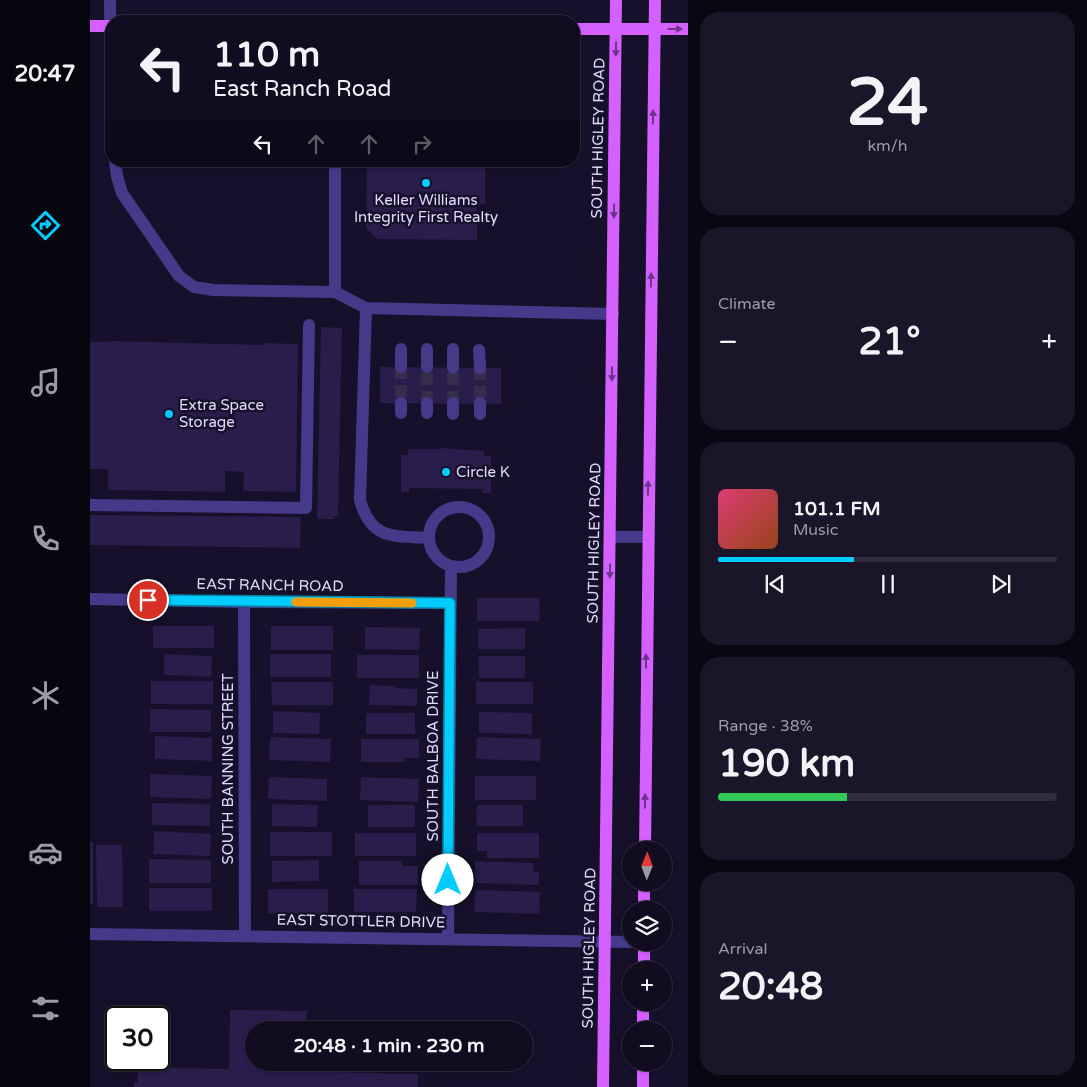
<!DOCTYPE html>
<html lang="en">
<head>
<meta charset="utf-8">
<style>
  body { margin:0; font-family:"Varela Round",sans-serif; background:#1a1529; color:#f1f3f6; height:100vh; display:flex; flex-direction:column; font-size:19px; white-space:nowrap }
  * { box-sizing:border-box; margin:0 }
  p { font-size:16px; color:#9c9ba5 }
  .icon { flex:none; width:28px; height:28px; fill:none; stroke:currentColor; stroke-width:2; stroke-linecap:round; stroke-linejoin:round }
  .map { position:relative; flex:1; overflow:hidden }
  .sheet { display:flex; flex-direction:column; gap:12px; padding:12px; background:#090712; width:399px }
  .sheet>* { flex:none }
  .guide { position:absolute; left:15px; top:15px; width:475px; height:152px; border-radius:20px; box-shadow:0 1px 4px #0004,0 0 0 1px #302c3e; background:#110c20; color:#f1f3f6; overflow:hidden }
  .needle { width:32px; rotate:1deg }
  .controls { position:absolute; left:532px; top:841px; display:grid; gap:10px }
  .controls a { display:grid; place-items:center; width:50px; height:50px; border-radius:50%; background:#110c20; box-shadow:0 1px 4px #0004,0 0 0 1px #302c3e; font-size:25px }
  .speed { position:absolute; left:15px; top:1006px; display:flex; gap:10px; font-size:25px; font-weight:700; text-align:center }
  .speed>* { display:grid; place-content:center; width:65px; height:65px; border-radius:50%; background:#110c20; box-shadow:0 1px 4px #0004,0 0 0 1px #302c3e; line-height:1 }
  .speed .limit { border:2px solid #111; border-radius:8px; background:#fff; color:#111 }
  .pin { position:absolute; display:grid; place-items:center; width:42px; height:42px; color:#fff; margin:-21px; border:2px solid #fff; border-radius:50%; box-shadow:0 1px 5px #0007 }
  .me { position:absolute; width:55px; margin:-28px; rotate:0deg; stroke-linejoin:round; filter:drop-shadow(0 0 4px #0008) }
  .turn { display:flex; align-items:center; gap:18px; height:105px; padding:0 25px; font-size:22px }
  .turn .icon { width:65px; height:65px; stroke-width:2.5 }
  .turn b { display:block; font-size:35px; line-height:42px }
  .lanes { display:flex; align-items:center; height:48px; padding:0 25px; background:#0003; justify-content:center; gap:25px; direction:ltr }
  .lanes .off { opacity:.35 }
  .big { font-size:38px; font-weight:800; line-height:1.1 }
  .sheet .card { flex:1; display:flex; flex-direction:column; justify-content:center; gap:8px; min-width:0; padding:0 18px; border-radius:20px; background:#1a1529 }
  .sheet .dial { align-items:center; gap:0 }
  .dial b { font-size:65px; line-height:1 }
  .song { display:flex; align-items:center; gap:15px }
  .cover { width:60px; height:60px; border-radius:8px; background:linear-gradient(135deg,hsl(340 70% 55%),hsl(20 70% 35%)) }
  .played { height:5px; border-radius:2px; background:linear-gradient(90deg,#05ccff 40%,#302c3e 40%) }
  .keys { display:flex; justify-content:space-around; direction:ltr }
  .heat { display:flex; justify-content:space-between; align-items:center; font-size:28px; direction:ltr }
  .charge { height:8px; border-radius:4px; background:linear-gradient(90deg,#34c759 38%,#302c3e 0) }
  .trip { position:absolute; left:155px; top:1021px; width:288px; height:50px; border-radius:25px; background:#110c20; box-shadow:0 1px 4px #0004,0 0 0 1px #302c3e; font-weight:800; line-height:50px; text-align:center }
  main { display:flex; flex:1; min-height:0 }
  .dock { display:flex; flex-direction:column; width:90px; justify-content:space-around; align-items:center; background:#07050d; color:#9c9ba5 }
  .dock .icon { width:35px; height:35px }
  .dock .current { color:#05ccff }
  .dock b { font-size:22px; color:#f1f3f6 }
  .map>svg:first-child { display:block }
  .building { fill:#2a1c4b }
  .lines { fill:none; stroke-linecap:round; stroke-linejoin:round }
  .minor-tunnel { stroke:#352e4a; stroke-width:12; stroke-dasharray:12 6; stroke-linecap:butt }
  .minor { stroke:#453a89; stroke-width:12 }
  .major { stroke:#d460ff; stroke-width:12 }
  .oneway { fill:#6c348a }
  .route-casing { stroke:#0385a6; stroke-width:12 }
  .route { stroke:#05ccff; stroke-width:9 }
  .slow { stroke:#f59e0b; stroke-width:9 }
  .poi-dot { fill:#05ccff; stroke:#17102a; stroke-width:2 }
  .labels { text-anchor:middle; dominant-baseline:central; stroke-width:5; stroke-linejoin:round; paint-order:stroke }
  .street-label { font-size:15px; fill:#e1d9ff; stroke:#17102a }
  .poi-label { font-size:15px; fill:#e1d9ff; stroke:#17102a; text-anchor:start }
</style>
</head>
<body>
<main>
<nav class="dock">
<b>20:47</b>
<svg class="icon current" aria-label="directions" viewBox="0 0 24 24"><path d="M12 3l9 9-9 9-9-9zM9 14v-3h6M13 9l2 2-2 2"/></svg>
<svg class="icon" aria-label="music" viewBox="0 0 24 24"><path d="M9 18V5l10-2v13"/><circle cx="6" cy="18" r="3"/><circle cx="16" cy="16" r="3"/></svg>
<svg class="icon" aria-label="phone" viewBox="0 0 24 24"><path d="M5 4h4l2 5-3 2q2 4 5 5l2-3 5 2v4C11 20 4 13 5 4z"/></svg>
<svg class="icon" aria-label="climate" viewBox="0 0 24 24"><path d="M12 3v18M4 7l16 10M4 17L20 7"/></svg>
<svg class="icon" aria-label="car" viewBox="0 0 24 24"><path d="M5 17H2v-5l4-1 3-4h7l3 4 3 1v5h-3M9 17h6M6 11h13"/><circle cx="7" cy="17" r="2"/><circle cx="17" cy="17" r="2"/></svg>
<svg class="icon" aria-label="filters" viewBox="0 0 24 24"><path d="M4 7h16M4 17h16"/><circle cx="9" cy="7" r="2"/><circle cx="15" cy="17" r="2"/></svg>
</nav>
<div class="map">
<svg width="599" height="1087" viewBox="0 0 599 1087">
  <rect width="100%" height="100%" fill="#17102a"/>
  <path class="building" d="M277,161H395V204H387V240L287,239L276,228Z
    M231,327L252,328L248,516H244L245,519H227Z
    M19,341L175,345V343L208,344L206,492L153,491L154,472L135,471V492L18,490V469H0V342H19Z
    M290,367L411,368V404L290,403Z
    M350,448L394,451V456H401V493H392V489L319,488V492H311V455H318V449H350Z
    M0,515L211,517L210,548L0,545Z
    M387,598H450L449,621H387Z
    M63,626H124V648H63Z
    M181,626H243V650H181Z
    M275,627L330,628L329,650L275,649Z
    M435,628V649H388V629Z
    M74,654L122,656L121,677L74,675Z
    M180,654H241V677H180Z
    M267,655H329V678H267Z
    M388,656H435V678H389Z
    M61,681H123V704H61Z
    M181,682H243V705H182Z
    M386,682H443V704H386Z
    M280,685L306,686V688L327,689V706L279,705Z
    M60,709L121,710V732H60Z
    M183,711L230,713L229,734L183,733Z
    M389,712L442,713V734L389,733Z
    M276,713H325V734H276Z
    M65,736L122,738V761L65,759Z
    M180,737L241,739L240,762L179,760Z
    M387,737L451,739L450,761L386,759Z
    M271,739H329V758H315V762H271Z
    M60,774L122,776L121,799L60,797Z
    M385,776H446V800H385Z
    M179,777L237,779V801L178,799Z
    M271,777L329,779L328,802L270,800Z
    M62,803L120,804V826L62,825Z
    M182,804L228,805L227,827L182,826Z
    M278,805H325V827H278Z
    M387,805H433V826H386Z
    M64,831L121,834L120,856L63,854Z
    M180,832H242V856H180Z
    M265,833H326V856H265Z
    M387,833H449V858H397V851H387Z
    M0,842H3V904H0Z
    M6,845H32L33,907H7Z
    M59,859L121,860V883H59Z
    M229,860V881L182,882V861Z
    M269,861H312V866H328V885H269Z
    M385,861L444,863L443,872H449V885L385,883Z
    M59,888H122V911H59Z
    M178,889H238V914L178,913Z
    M264,889H327L326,912H264Z
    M385,890L450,892L449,914L384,912Z
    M140,1010L217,1011L216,1030H164V1062H238V1072L328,1074V1087H44V1082H48V1067L139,1069Z"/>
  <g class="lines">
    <path class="minor-tunnel" d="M311,367V403
      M390,368V403
      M337,403V367
      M363,403V368"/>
    <path class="minor" d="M20,0L21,133
      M25,161L27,176L32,193L89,276L104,287L123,290L245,292L276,308L523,314
      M245,292V161
      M276,308L270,500C281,540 303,536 339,538
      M311,349V367
      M363,349V368
      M389,350L390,368
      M337,367V349
      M337,403V413
      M363,403V414
      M390,403V414
      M311,413V403
      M0,505L216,508L219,325
      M339 537a30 30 0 1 1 60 0a30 30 0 1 1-60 0Z
      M520,537H557
      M0,599L154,602L360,603
      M154,602L155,936
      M0,934L541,942
      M358,939L361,566"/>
    <path class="major" d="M0,26H21
      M484,29H599
      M555,850L565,0
      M554,910V882
      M554,970V942
      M553,1030V1002
      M513,1087L526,0
      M553,1087V1062"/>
  </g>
  <defs><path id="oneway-solid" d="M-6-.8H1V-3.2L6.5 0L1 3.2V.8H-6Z" transform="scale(1.25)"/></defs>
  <g class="oneway">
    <use href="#oneway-solid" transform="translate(585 29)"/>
    <use href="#oneway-solid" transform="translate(526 49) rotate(91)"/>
    <use href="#oneway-solid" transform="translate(563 117) rotate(-89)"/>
    <use href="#oneway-solid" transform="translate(524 211) rotate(91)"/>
    <use href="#oneway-solid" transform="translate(561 280) rotate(-89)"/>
    <use href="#oneway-solid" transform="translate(522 374) rotate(91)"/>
    <use href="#oneway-solid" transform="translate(558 488) rotate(-89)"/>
    <use href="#oneway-solid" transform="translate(520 571) rotate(91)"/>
    <use href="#oneway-solid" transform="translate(556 661) rotate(-90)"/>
    <use href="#oneway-solid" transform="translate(555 801) rotate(-89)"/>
  </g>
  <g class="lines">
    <defs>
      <path id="route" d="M58,600L360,603L358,880"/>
    </defs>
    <use href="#route" class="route-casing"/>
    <use href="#route" class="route"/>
    <path class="slow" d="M206,602L322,603"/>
  </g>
  <g class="poi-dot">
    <circle cx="336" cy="183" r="5"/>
    <circle cx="79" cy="414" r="5"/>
    <circle cx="356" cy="472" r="5"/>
  </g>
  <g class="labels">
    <g class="street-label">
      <text transform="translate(508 138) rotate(-89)">SOUTH HIGLEY ROAD</text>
      <text transform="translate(504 543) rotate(-89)">SOUTH HIGLEY ROAD</text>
      <text transform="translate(180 585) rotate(1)">EAST RANCH ROAD</text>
      <text transform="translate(343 756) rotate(-90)">SOUTH BALBOA DRIVE</text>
      <text transform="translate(138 769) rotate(-90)">SOUTH BANNING STREET</text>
      <text transform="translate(271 921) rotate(1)">EAST STOTTLER DRIVE</text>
      <text transform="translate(499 948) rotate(-89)">SOUTH HIGLEY ROAD</text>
    </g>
    <g class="poi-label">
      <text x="336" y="200" text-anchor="middle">Keller Williams<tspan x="336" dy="17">Integrity First Realty</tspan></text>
      <text x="89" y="405">Extra Space<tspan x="89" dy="17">Storage</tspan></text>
      <text x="366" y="472">Circle K</text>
    </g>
  </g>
</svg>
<div class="controls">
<a><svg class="needle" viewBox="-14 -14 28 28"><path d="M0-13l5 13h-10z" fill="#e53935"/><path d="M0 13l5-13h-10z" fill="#9c9ba5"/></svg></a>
<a><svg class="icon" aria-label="layers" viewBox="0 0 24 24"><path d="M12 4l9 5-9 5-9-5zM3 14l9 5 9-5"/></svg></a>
<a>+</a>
<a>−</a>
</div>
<div class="speed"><div class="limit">30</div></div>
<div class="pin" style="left:58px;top:600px;background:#d93025"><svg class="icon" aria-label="arrive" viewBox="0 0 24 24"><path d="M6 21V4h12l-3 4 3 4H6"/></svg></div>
<svg class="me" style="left:358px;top:880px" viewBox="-20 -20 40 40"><circle r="19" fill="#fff"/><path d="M0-13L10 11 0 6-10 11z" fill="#05ccff"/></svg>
<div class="trip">20:48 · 1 min · 230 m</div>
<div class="guide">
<div class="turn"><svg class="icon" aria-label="left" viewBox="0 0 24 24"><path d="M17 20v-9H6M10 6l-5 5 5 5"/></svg><div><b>110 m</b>East Ranch Road</div></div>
<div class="lanes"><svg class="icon" aria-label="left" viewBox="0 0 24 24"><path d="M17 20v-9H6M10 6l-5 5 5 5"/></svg><svg class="icon off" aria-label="ahead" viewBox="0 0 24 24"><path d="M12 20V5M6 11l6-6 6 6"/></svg><svg class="icon off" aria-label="ahead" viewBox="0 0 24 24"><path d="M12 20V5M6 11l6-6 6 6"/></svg><svg class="icon off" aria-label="right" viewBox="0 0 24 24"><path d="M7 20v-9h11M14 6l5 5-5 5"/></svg></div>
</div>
</div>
<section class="sheet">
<div class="card dial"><b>24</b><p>km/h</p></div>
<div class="card"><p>Climate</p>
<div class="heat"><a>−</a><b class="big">21°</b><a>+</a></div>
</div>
<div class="card">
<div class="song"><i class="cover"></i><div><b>101.1 FM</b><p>Music</p></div></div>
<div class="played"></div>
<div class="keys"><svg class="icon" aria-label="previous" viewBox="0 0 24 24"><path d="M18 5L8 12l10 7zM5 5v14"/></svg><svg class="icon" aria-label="pause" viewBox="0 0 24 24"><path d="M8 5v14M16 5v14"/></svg><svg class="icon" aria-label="next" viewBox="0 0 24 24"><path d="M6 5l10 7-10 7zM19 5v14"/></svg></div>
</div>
<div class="card"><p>Range · 38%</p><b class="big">190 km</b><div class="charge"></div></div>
<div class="card"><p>Arrival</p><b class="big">20:48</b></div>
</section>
</main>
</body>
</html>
